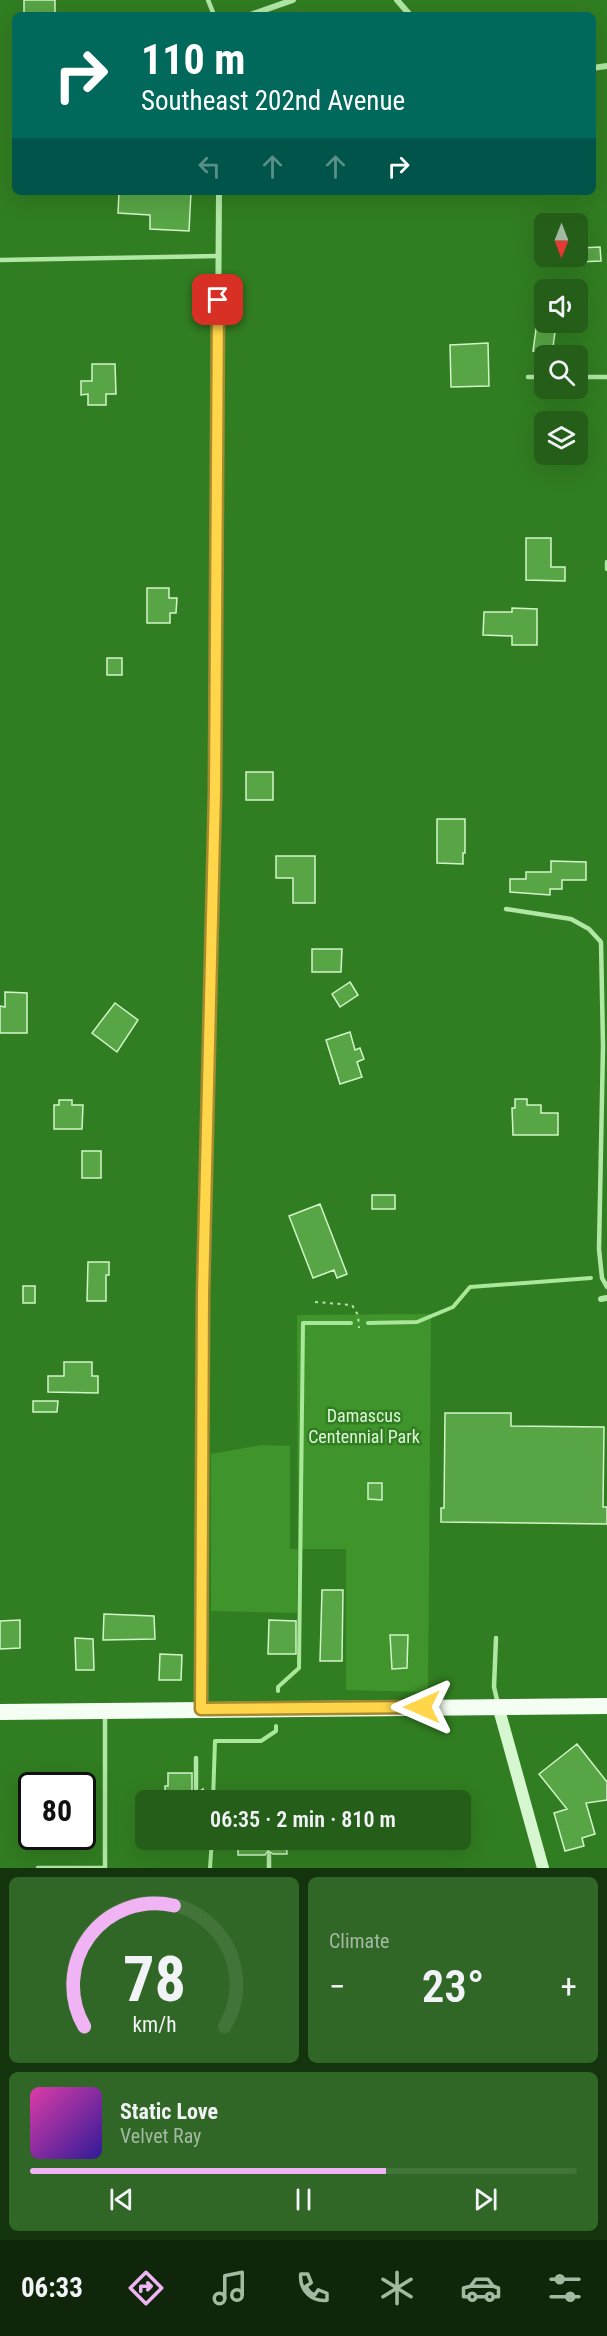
<!DOCTYPE html>
<html lang="en">
<head>
<meta charset="utf-8">
<style>
  body { margin:0; font-family:"Roboto Condensed",sans-serif; background:#316726; color:#f1f3f6; height:100vh; display:flex; flex-direction:column; font-size:22px; white-space:nowrap }
  * { box-sizing:border-box; margin:0 }
  p { font-size:20px; color:#a3baa2 }
  .icon { flex:none; width:33px; height:33px; fill:none; stroke:currentColor; stroke-width:2; stroke-linecap:round; stroke-linejoin:round }
  .map { position:relative; height:1868px; overflow:hidden }
  .panel { display:flex; flex-direction:column; gap:9px; padding:9px; background:#14340e; flex:1 }
  .panel>* { flex:none }
  .banner { position:absolute; left:12px; top:12px; width:584px; height:183px; border-radius:9px; box-shadow:0 6px 24px #0002; background:#00695c; color:#fff; overflow:hidden }
  .needle { width:39px; rotate:180deg }
  .buttons { position:absolute; left:534px; top:213px; display:grid; gap:12px }
  .buttons a { display:grid; place-items:center; width:54px; height:54px; border-radius:9px; background:#255e19; box-shadow:0 6px 24px #0002; font-size:30px }
  .speed { position:absolute; left:18px; top:1772px; display:flex; gap:12px; font-size:30px; font-weight:700; text-align:center }
  .speed>* { display:grid; place-content:center; width:78px; height:78px; border-radius:50%; background:#255e19; box-shadow:0 6px 24px #0002; line-height:1 }
  .speed .limit { border:3px solid #111; border-radius:9px; background:#fff; color:#111 }
  .pin { position:absolute; display:grid; place-items:center; width:51px; height:51px; color:#fff; margin:-26px; border-radius:12px; box-shadow:0 3px 9px #0006 }
  .me { position:absolute; width:66px; margin:-33px; rotate:270deg; stroke-linejoin:round; filter:drop-shadow(0 0 4px #0008) }
  .turn { display:flex; align-items:center; gap:21px; height:126px; padding:0 30px; font-size:27px }
  .turn .icon { width:78px; height:78px; stroke-width:2.5 }
  .turn b { display:block; font-size:42px; line-height:51px }
  .lanes { display:flex; align-items:center; height:57px; padding:0 30px; background:#0003; justify-content:center; gap:30px; direction:ltr }
  .lanes .off { opacity:.35 }
  .big { font-size:45px; font-weight:600; line-height:1.1 }
  .panel .card { flex:1; display:flex; flex-direction:column; justify-content:center; gap:9px; min-width:0; padding:0 21px; border-radius:9px; background:#316726 }
  .panel .dial { align-items:center; gap:0 }
  .dial svg { height:156px; overflow:visible; fill:none; stroke:#427338; stroke-width:7; stroke-linecap:round; text-anchor:middle }
  .dial text { fill:#f1f3f6; stroke:none }
  .song { display:flex; align-items:center; gap:18px }
  .cover { width:72px; height:72px; border-radius:9px; background:linear-gradient(135deg,hsl(320 70% 55%),hsl(250 70% 35%)) }
  .played { height:6px; border-radius:3px; background:linear-gradient(90deg,#f0b4f5 65%,#427338 65%) }
  .keys { display:flex; justify-content:space-around; direction:ltr }
  .heat { display:flex; justify-content:space-between; align-items:center; font-size:33px; direction:ltr }
  .panel .tiles { flex:1; display:grid; gap:9px; grid-template-columns:1fr 1fr }
  .card:last-child { grid-column:span 2 }
  .trip { position:absolute; left:135px; top:1790px; width:336px; height:60px; border-radius:9px; background:#255e19; box-shadow:0 6px 24px #0002; font-weight:600; line-height:60px; text-align:center }
  .tab-bar { display:flex; height:96px; justify-content:space-around; align-items:center; background:#0f260a; color:#a3baa2 }
  .tab-bar .icon { width:42px; height:42px }
  .tab-bar .on { color:#f0b4f5 }
  .tab-bar b { font-size:27px; color:#f1f3f6 }
  .map>svg:first-child { display:block }
  .green { fill:#3f952b }
  .lines { fill:none; stroke-linecap:round; stroke-linejoin:round }
  .stream { stroke:#a9e898; stroke-width:4 }
  .building { fill:#58a545; stroke:#d1f5c8; stroke-width:1.5 }
  .path { stroke:#b1e7a5; stroke-width:2; stroke-dasharray:3 4.5; stroke-linecap:butt }
  .service { stroke:#b1e7a5; stroke-width:4.5 }
  .minor { stroke:#b1e7a5; stroke-width:6 }
  .secondary { stroke:#d5f6cf; stroke-width:12 }
  .trunk { stroke:#f4fef2; stroke-width:16 }
  .route-casing { stroke:#a68a30; stroke-width:15 }
  .route { stroke:#ffd54a; stroke-width:10 }
  .labels { text-anchor:middle; dominant-baseline:central; stroke-width:5; stroke-linejoin:round; paint-order:stroke }
  .park-label { font-size:18px; fill:#dcf8d6; stroke:#317d21 }
</style>
</head>
<body>
<div class="map">
<svg width="607" height="1868" viewBox="0 0 607 1868">
  <rect width="100%" height="100%" fill="#317d21"/>
  <path class="green" d="M431,1314L428,1692L346,1690V1549H298L297,1613L211,1611V1454L262,1445L290,1446V1549H298L297,1315Z"/>
  <g class="lines">
    <path class="stream" d="M368,1323L417,1322L453,1307L470,1287L591,1278
      M278,1691V1687L299,1668L303,1323H351
      M213,1800L215,1741H261L276,1731V1726
      M210,1868L212,1839"/>
  </g>
  <path class="building" d="M24,0H55V15H24Z
    M119,192H191L189,231L150,229V215L118,213Z
    M600,247L601,261L578,262V248Z
    M537,322H578V324L555,332L552,354L533,351Z
    M488,343L489,386L451,387L450,345Z
    M92,364H115L116,394H106V405H88V394L81,395V381H92Z
    M526,538H551V567H565V581L526,580Z
    M147,588H169V598H177L176,613H170V623H147Z
    M512,608L537,609V645H512V636L483,635L484,612H512Z
    M107,658H122V675H107Z
    M246,772H273V800H246Z
    M437,819H465V853H463V864L437,863Z
    M276,856H315V903H293V878H276Z
    M551,861L586,862V880H562V889H550V895L510,892V879H526V872H551Z
    M312,949H342L341,972H312Z
    M350,982L358,995L340,1007L332,994Z
    M5,992L27,993V1033H0V1006L5,1007Z
    M115,1003L138,1020L117,1052L92,1033Z
    M350,1032L355,1050L360,1048L364,1059L357,1062L362,1077L340,1084L326,1040Z
    M515,1099H527V1105H541V1113H558V1135H513L512,1108H515Z
    M59,1100H72V1105H83L82,1129H54V1105H59Z
    M82,1151H101V1178H82Z
    M372,1195H395V1209H372Z
    M320,1204L347,1274L337,1278L334,1270L313,1278L289,1216Z
    M88,1262H109V1275H106V1301H87Z
    M23,1286H35V1303H23Z
    M64,1362H92V1376H98V1393L48,1392V1376H64Z
    M33,1401H58L57,1412H33Z
    M445,1413H511V1426L604,1427L603,1507H607V1524L441,1522V1508H444Z
    M368,1483H382V1500L368,1499Z
    M322,1590H343L342,1661H320Z
    M104,1614L154,1616L155,1639L103,1640Z
    M20,1620V1648L0,1649V1621Z
    M269,1620L296,1621V1654H268Z
    M390,1635H408L407,1668L392,1669Z
    M75,1638L93,1639L94,1670H76Z
    M160,1654L182,1655L181,1680H159Z
    M577,1744L607,1782V1800L586,1803L595,1834L582,1838L584,1846L565,1851L554,1813L567,1809L539,1774Z
    M168,1773H192V1791L197,1793L203,1789V1800L165,1798V1786H168Z
    M238,1839H286L287,1854H273L268,1851L265,1855H238Z"/>
  <g class="lines">
    <path class="path" d="M315,1302L352,1305L358,1315L359,1328"/>
    <path class="service" d="M208,0L214,15
      M0,260L219,256
      M528,377H544
      M578,377H607
      M607,562V569
      M506,909L571,919L589,929L601,942L603,1046L599,1249L602,1278L607,1287
      M496,1638L494,1687L498,1704
      M196,1758V1789
      M145,1820H146
      M269,1855V1868
      M38,1868H105V1714"/>
    <path class="minor" d="M397,0L410,15
      M250,15L293,0
      M592,68L607,66
      M601,1299L607,1298
      M201,1708L203,1294L215,792L219,192"/>
    <path class="secondary" d="M498,1706L543,1868"/>
    <path class="trunk" d="M0,1712L607,1706"/>
  </g>
  <g class="lines">
    <defs>
      <path id="route" d="M218,300L215,792L203,1294L201,1709L422,1707"/>
    </defs>
    <use href="#route" class="route-casing"/>
    <use href="#route" class="route"/>
  </g>
  <g class="labels">
    <g class="park-label">
      <text x="364" y="1415">Damascus<tspan x="364" dy="21">Centennial Park</tspan></text>
    </g>
  </g>
</svg>
<div class="buttons">
<a><svg class="needle" viewBox="-14 -14 28 28"><path d="M0-13l5 13h-10z" fill="#e53935"/><path d="M0 13l5-13h-10z" fill="#a3baa2"/></svg></a>
<a><svg class="icon" aria-label="sound" viewBox="0 0 24 24"><path d="M4 9h4l5-4v14l-5-4H4zM17 9q2 3 0 6"/></svg></a>
<a><svg class="icon" aria-label="search" viewBox="0 0 24 24"><circle cx="10" cy="10" r="6"/><path d="M15 15l6 6"/></svg></a>
<a><svg class="icon" aria-label="layers" viewBox="0 0 24 24"><path d="M12 4l9 5-9 5-9-5zM3 14l9 5 9-5"/></svg></a>
</div>
<div class="speed"><div class="limit">80</div></div>
<div class="pin" style="left:218px;top:300px;background:#d93025"><svg class="icon" aria-label="arrive" viewBox="0 0 24 24"><path d="M6 21V4h12l-3 4 3 4H6"/></svg></div>
<svg class="me" style="left:422px;top:1707px" viewBox="-20 -20 40 40"><path d="M0-17L14 15 0 8-14 15z" fill="#ffd54a" stroke="#fff" stroke-width="4"/></svg>
<div class="trip">06:35 · 2 min · 810 m</div>
<div class="banner">
<div class="turn"><svg class="icon" aria-label="right" viewBox="0 0 24 24"><path d="M7 20v-9h11M14 6l5 5-5 5"/></svg><div><b>110 m</b>Southeast 202nd Avenue</div></div>
<div class="lanes"><svg class="icon off" aria-label="left" viewBox="0 0 24 24"><path d="M17 20v-9H6M10 6l-5 5 5 5"/></svg><svg class="icon off" aria-label="ahead" viewBox="0 0 24 24"><path d="M12 20V5M6 11l6-6 6 6"/></svg><svg class="icon off" aria-label="ahead" viewBox="0 0 24 24"><path d="M12 20V5M6 11l6-6 6 6"/></svg><svg class="icon" aria-label="right" viewBox="0 0 24 24"><path d="M7 20v-9h11M14 6l5 5-5 5"/></svg></div>
</div>
</div>
<section class="panel">
<div class="tiles">
<div class="card dial"><svg viewBox="0 0 100 80">
<path d="M14 69A42 42 0 1 1 86 69"/>
<path d="M14 69A42 42 0 0 1 60 7" stroke="#f0b4f5"/>
<text x="50" y="56" font-size="32" font-weight="700">78</text>
<text x="50" y="72" font-size="11">km/h</text>
</svg></div>
<div class="card"><p>Climate</p>
<div class="heat"><a>−</a><b class="big">23°</b><a>+</a></div>
</div>
<div class="card">
<div class="song"><i class="cover"></i><div><b>Static Love</b><p>Velvet Ray</p></div></div>
<div class="played"></div>
<div class="keys"><svg class="icon" aria-label="previous" viewBox="0 0 24 24"><path d="M18 5L8 12l10 7zM5 5v14"/></svg><svg class="icon" aria-label="pause" viewBox="0 0 24 24"><path d="M8 5v14M16 5v14"/></svg><svg class="icon" aria-label="next" viewBox="0 0 24 24"><path d="M6 5l10 7-10 7zM19 5v14"/></svg></div>
</div>
</div>
</section>
<nav class="tab-bar">
<b>06:33</b>
<svg class="icon on" aria-label="directions" viewBox="0 0 24 24"><path d="M12 3l9 9-9 9-9-9zM9 14v-3h6M13 9l2 2-2 2"/></svg>
<svg class="icon" aria-label="music" viewBox="0 0 24 24"><path d="M9 18V5l10-2v13"/><circle cx="6" cy="18" r="3"/><circle cx="16" cy="16" r="3"/></svg>
<svg class="icon" aria-label="phone" viewBox="0 0 24 24"><path d="M5 4h4l2 5-3 2q2 4 5 5l2-3 5 2v4C11 20 4 13 5 4z"/></svg>
<svg class="icon" aria-label="climate" viewBox="0 0 24 24"><path d="M12 3v18M4 7l16 10M4 17L20 7"/></svg>
<svg class="icon" aria-label="car" viewBox="0 0 24 24"><path d="M5 17H2v-5l4-1 3-4h7l3 4 3 1v5h-3M9 17h6M6 11h13"/><circle cx="7" cy="17" r="2"/><circle cx="17" cy="17" r="2"/></svg>
<svg class="icon" aria-label="filters" viewBox="0 0 24 24"><path d="M4 7h16M4 17h16"/><circle cx="9" cy="7" r="2"/><circle cx="15" cy="17" r="2"/></svg>
</nav>
</body>
</html>
